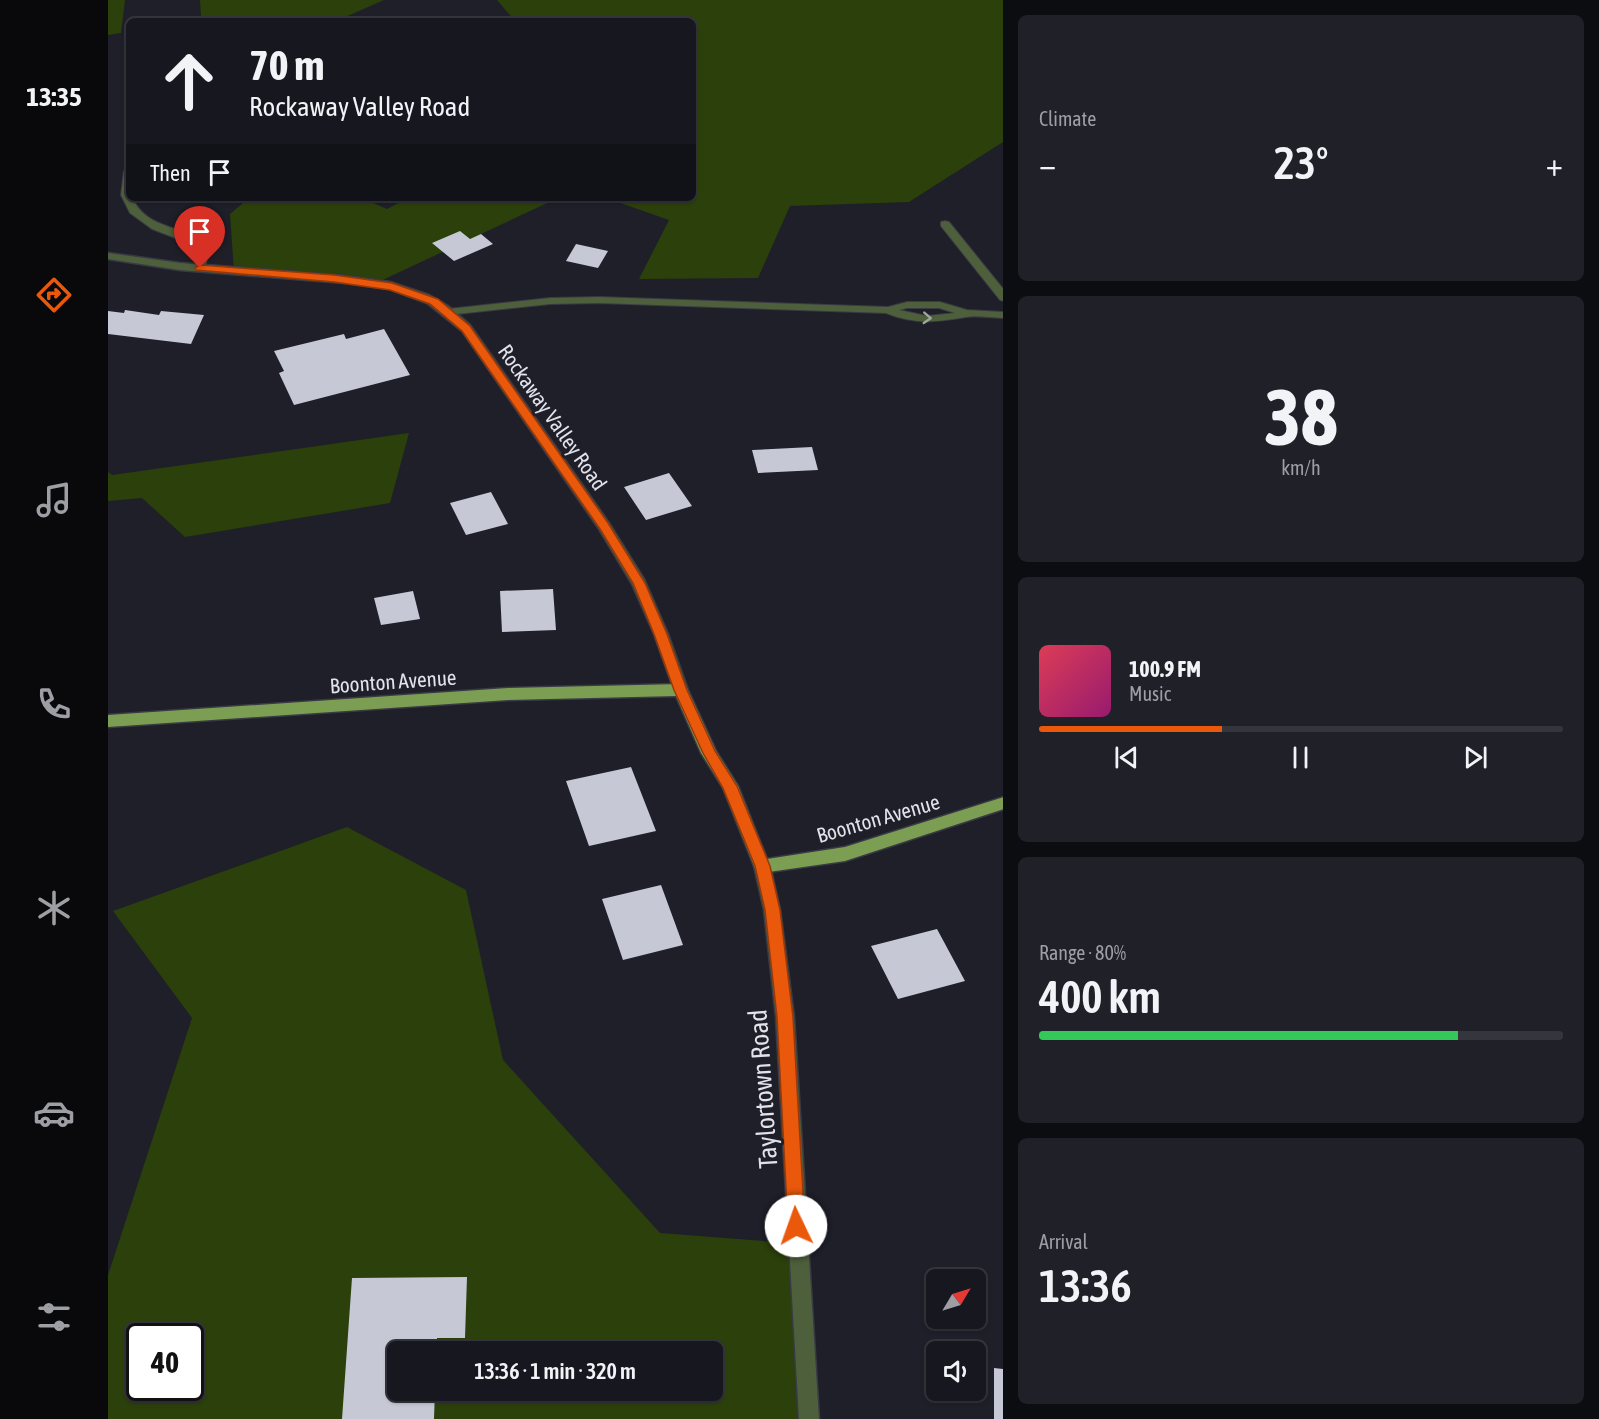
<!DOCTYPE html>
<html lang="en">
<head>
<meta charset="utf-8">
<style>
  body { margin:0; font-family:"Asap Condensed",sans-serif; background:#1f2028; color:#f1f3f6; height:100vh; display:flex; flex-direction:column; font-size:22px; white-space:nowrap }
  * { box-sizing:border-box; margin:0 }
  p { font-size:20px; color:#9e9fa4 }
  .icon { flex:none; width:33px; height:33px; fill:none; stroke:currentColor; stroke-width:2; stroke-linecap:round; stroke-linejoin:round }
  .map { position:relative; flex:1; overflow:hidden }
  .sheet { display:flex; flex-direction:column; gap:15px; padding:15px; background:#0c0d11; width:596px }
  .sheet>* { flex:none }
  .top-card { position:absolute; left:18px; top:18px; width:570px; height:183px; border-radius:9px; box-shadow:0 2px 4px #0004,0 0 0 2px #35363d; background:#16171f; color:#f1f3f6; overflow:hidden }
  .needle { width:39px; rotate:52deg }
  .buttons { position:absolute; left:818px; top:1269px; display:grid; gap:12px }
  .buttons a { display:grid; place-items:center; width:60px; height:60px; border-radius:9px; background:#16171f; box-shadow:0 2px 4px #0004,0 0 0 2px #35363d; font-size:30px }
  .speed { position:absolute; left:18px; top:1323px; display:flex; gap:12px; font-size:30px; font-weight:700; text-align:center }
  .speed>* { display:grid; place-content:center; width:78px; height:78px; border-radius:50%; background:#16171f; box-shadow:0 2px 4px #0004,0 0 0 2px #35363d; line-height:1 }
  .speed .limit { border:3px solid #111; border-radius:9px; background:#fff; color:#111 }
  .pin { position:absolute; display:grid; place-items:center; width:51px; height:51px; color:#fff; margin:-62px -26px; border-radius:50% 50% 50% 0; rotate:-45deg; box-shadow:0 0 6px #0007 }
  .pin .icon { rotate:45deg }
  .me { position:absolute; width:66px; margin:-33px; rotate:357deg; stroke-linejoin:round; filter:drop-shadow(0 0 4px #0008) }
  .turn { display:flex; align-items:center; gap:21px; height:126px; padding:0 24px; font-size:27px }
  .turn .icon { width:78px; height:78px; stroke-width:2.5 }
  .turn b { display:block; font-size:42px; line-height:51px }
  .then { display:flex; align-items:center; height:57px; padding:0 24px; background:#0003; gap:12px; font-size:22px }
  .big { font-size:45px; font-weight:600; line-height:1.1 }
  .sheet .card { flex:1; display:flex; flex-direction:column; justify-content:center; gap:9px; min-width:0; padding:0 21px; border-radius:9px; background:#1f2028 }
  .sheet .dial { align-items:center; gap:0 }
  .dial b { font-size:78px; line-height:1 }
  .song { display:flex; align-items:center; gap:18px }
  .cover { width:72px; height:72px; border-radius:9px; background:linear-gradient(135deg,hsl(350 70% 55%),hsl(320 70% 35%)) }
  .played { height:6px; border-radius:3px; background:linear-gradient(90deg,#ea580c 35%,#35363d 35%) }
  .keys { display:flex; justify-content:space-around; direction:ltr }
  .heat { display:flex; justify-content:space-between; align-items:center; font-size:33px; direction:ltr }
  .charge { height:9px; border-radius:4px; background:linear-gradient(90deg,#34c759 80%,#35363d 0) }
  .trip { position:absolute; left:279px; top:1341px; width:336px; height:60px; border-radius:9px; background:#16171f; box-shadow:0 2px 4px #0004,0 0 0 2px #35363d; font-weight:600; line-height:60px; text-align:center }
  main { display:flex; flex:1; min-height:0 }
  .menu { display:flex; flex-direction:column; width:108px; justify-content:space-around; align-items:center; background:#09090c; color:#9e9fa4 }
  .menu .icon { width:42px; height:42px }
  .menu .selected { color:#ea580c }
  .menu b { font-size:27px; color:#f1f3f6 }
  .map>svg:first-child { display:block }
  .green { fill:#2b400a; fill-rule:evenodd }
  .building { fill:#c6c8d6 }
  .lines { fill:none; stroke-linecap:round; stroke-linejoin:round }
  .service-casing { stroke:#393a44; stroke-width:2 }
  .tertiary-casing { stroke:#393a44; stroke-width:3 }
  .primary-casing { stroke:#393a44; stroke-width:3 }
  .service { fill:#4e5f3b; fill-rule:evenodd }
  .tertiary { fill:#4e5f3b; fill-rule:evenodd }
  .primary { fill:#7c9e52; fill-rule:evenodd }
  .oneway { stroke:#9fa79b }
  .route { fill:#ea580c; stroke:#983908; stroke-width:1.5 }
  .labels { text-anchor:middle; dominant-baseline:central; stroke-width:6; stroke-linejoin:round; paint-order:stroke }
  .street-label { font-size:21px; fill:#e1e2ea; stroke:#1e1f29 }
  .near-street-label { font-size:26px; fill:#e1e2ea; stroke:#1e1f29 }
</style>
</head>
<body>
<main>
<nav class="menu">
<b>13:35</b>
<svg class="icon selected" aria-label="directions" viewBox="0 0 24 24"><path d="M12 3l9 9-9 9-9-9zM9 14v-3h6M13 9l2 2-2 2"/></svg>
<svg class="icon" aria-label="music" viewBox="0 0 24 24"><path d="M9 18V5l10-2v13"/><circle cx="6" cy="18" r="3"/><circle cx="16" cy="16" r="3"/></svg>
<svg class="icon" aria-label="phone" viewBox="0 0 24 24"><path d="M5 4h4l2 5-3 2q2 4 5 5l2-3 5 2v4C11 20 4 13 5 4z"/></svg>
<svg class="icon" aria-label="climate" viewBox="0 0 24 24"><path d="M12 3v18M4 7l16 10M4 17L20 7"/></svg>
<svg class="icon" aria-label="car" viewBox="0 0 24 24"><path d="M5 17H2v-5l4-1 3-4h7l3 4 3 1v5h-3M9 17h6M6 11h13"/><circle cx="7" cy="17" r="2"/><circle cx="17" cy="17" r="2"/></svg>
<svg class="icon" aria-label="filters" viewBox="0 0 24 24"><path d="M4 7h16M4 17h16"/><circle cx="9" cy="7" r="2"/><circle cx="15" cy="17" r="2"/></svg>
</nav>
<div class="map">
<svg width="896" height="1419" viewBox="0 0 896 1419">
  <rect width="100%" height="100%" fill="#1e1f29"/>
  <path class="green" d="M0,0H17L13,33L0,35Z
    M92,0H276L235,18L93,17Z
    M389,0H895V142L801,202L682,206L650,278L531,279L561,220L498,198H585V21H407Z
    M141,198H254L279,209L300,198H450L266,284L126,272L122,214Z
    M301,433L282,503L77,537L34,498L0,501V472L4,475Z
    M239,827L358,890L395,1060L552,1233L694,1244L705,1419H0V1275L84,1018L5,911ZM32,1336H82V1388H32ZM290,1352H604V1390H290Z"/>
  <path class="building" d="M352,231L362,239L373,234L385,244L346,261L324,243Z
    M468,244L500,251L490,268L458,261Z
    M17,310L51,315L53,311L96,315L83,344L0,334V311L16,313Z
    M276,329L302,375L186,405L171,373L176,371L166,351L236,334L238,339Z
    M704,447L710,470L650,473L644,450Z
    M561,473L584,506L538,520L516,487Z
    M383,492L400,524L358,535L342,503Z
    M445,589L448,630L394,632L392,591Z
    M305,591L312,619L273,625L266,598Z
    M523,767L548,831L481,846L458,781Z
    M553,885L575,945L515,960L494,899Z
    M829,929L857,981L790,999L763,946Z
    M359,1277L357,1338H329V1352H290V1390H327L326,1419H234L244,1278Z
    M886,1368L896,1369V1419H886Z"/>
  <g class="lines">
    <defs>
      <path id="service" d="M21,168V198H24C39,227 62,223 86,238C91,241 95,247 100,251L101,253L96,270H88L87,268L91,254L78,242L44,229L22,213L13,195L16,171Z
        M837,221L841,222L896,290V301L892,300L833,226V222Z
        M491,297L780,307L799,302H832L859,310L896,312V318C884,318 869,315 858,317C828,322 808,325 778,313L491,303L442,304L340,315L335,312L340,309L442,298ZM799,308H831L847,313L819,316L791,310Z"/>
      <path id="tertiary" d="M0,253L72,263L237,276L282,282L321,295L340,306L362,325L501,523L536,579L560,634L580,690L578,694H568L566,690L546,634L524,584L491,529L354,331L319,303L281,289L237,283L72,270L0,259Z
        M654,859L660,861L662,866L672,910L686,1017L711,1419H691L668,1017L656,910L646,866L648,861Z"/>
      <path id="primary" d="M573,684L578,686L608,751L630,786L659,859L737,847L896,797V809L737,861L654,873L648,871L646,866L615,788L593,753L568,696L400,700L0,727V715L400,688Z"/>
    </defs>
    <use href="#service" class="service-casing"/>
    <use href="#tertiary" class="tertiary-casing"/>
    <use href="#primary" class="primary-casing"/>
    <use href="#service" class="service"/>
    <use href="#tertiary" class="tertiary"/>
    <use href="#primary" class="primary"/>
  </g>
  <defs><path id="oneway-chevron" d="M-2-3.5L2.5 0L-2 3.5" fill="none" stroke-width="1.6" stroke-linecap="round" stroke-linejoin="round" transform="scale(1.5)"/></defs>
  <use class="oneway" href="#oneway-chevron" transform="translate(819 318) rotate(3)"/>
  <path class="route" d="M92,265L226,275L284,283L330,299L362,326L500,523L537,583L559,634L579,690L607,751L629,786L662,866L672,910L685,1017L697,1226L694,1232L688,1235L682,1232L680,1226L669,1017L657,910L647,866L615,788L595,753L566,690L546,634L525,583L492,529L354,331L322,304L282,290L226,282L88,270L87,268Z"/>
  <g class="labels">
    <g class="street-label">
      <text transform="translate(445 417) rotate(55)">Rockaway Valley Road</text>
      <text transform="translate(285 681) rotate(-4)">Boonton Avenue</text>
      <text transform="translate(770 818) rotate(-16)">Boonton Avenue</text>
    </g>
    <g class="near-street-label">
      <text transform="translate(655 1089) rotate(-94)">Taylortown Road</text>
    </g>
  </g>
</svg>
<div class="buttons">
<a><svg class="needle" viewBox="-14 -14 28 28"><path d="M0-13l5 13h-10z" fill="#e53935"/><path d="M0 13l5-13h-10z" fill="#9e9fa4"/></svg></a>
<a><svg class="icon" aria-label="sound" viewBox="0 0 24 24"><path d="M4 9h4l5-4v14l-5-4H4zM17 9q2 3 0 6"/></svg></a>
</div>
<div class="speed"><div class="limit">40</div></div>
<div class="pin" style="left:92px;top:268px;background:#d93025"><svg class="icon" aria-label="arrive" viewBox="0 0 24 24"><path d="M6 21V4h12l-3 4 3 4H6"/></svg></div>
<svg class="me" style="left:688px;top:1226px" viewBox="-20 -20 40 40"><circle r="19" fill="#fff"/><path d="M0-13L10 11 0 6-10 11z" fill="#ea580c"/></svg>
<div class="trip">13:36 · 1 min · 320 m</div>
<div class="top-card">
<div class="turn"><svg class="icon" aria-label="ahead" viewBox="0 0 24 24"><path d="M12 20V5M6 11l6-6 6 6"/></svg><div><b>70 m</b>Rockaway Valley Road</div></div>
<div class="then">Then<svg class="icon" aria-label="arrive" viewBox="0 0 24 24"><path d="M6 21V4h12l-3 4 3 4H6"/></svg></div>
</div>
</div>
<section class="sheet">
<div class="card"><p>Climate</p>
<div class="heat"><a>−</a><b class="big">23°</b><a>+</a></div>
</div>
<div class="card dial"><b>38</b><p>km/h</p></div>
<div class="card">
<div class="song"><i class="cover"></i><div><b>100.9 FM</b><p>Music</p></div></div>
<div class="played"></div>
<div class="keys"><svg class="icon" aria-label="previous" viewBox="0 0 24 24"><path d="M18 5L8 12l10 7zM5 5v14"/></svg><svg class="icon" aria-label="pause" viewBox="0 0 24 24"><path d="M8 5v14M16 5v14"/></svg><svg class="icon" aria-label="next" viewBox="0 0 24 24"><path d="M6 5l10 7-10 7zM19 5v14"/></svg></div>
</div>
<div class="card"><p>Range · 80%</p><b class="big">400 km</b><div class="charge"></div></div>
<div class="card"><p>Arrival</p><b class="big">13:36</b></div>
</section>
</main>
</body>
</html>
